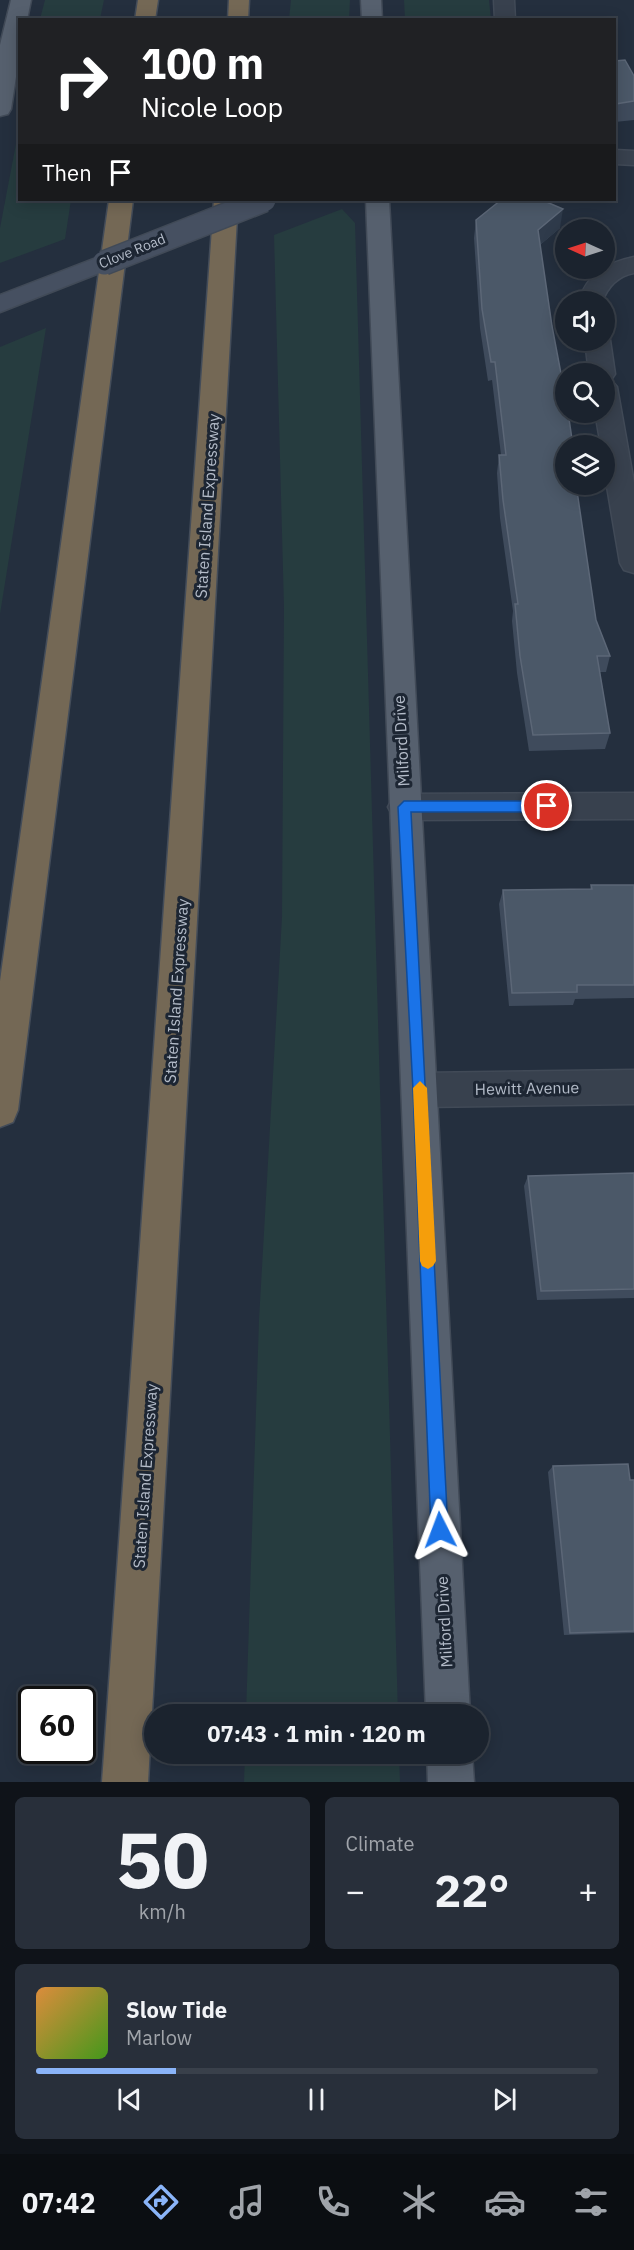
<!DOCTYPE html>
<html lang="en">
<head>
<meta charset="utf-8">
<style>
  body { margin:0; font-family:"IBM Plex Sans",sans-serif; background:#282f3a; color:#f1f3f6; height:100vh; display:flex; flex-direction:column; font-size:22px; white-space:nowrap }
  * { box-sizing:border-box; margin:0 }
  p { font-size:20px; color:#a0a4aa }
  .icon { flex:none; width:33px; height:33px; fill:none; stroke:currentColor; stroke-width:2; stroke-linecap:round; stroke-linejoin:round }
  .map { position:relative; height:1782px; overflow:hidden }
  .sheet { display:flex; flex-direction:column; gap:15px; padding:15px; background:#0f1319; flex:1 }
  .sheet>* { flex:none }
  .guide { position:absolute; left:18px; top:18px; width:598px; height:183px; border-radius:0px; box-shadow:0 3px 15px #0003,0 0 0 2px #39404a; background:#202124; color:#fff; overflow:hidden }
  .needle { width:39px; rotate:273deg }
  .tools { position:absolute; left:555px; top:219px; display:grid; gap:12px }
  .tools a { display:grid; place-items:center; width:60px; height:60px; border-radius:50%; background:#1b232e; box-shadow:0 3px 15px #0003,0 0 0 2px #39404a; font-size:30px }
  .speed { position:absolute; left:18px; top:1686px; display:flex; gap:12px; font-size:30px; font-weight:700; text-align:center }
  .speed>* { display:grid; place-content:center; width:78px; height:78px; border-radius:50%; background:#1b232e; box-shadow:0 3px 15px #0003,0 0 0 2px #39404a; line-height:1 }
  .speed .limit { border:3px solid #111; border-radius:9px; background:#fff; color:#111 }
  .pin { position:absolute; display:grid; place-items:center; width:51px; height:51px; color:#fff; margin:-26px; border:3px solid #fff; border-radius:50%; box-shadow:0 2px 6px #0007 }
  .me { position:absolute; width:66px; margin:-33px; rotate:357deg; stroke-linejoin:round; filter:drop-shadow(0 0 4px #0008) }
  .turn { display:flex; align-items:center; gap:21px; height:126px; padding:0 24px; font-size:27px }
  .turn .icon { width:78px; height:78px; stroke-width:2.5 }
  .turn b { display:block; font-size:42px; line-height:51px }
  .then { display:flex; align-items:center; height:57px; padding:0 24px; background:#0003; gap:12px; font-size:22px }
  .big { font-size:45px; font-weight:700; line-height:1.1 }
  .sheet .card { flex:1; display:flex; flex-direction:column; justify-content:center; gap:9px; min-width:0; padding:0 21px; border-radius:9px; background:#282f3a }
  .sheet .dial { align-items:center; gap:0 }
  .dial b { font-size:78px; line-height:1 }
  .song { display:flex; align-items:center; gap:18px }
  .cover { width:72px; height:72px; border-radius:9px; background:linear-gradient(135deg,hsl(30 70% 55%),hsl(100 70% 35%)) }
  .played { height:6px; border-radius:3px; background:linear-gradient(90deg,#8ab4f8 25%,#39404a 25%) }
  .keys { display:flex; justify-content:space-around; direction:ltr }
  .heat { display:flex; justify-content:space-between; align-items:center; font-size:33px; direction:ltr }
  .sheet .tiles { flex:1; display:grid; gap:15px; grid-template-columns:1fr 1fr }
  .card:last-child { grid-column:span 2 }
  .trip { position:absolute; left:144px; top:1704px; width:345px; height:60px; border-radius:30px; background:#1b232e; box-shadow:0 3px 15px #0003,0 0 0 2px #39404a; font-weight:700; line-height:60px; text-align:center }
  .tabs { display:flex; height:96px; justify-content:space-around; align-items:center; background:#0b0e12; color:#a0a4aa }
  .tabs .icon { width:42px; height:42px }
  .tabs .on { color:#8ab4f8 }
  .tabs b { font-size:27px; color:#f1f3f6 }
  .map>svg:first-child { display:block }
  .green { fill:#263c3f }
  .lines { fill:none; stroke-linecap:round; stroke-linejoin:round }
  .minor-casing { stroke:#414a57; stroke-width:3 }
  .secondary-casing { stroke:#414a57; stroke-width:3 }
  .primary-casing { stroke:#414a57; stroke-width:3 }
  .motorway-casing { stroke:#434c59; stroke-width:3 }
  .minor { fill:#38414e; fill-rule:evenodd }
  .secondary { fill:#465061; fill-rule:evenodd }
  .primary { fill:#56606e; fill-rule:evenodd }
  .motorway { fill:#746855; fill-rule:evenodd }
  .secondary-bridge-casing { stroke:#414a57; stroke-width:26; stroke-linecap:butt }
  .secondary-bridge { stroke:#465061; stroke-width:23 }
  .wall { fill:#3f4b5c }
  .shaded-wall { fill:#2f3b4b }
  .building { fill:#4b5868; stroke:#5c6777; stroke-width:1.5 }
  .route { fill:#1a73e8; stroke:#114b97; stroke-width:1.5 }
  .slow { fill:#f59e0b }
  .labels { text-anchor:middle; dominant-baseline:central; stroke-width:6; stroke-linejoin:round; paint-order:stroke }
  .far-street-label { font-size:14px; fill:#b4bcc9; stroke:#1d2633 }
  .street-label { font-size:16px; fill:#b4bcc9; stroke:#1d2633 }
</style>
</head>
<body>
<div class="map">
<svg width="634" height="1782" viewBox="0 0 634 1782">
  <rect width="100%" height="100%" fill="#242f3e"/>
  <path class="green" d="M45,0H104L100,19H40Z
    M291,0H350L349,19H289Z
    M404,0H489L491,19H405Z
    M19,128L20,200H71L65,239L0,263V228Z
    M342,209L355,223L398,1714H246L259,1320L282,917L284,607L274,235Z
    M46,328L0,614V347Z
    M245,1754H399L400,1782H244Z"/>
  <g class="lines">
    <defs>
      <path id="minor" d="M494,0H514L515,20H495Z
        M615,150L634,151V165L615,164Z
        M634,257V273C618,276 608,286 602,302H578C588,273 606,263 634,257Z
        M604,334L610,340L615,374L611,380L617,387L634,483V573L624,570L620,563L604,469V446H601L595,412H604V374H589L585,340H604Z
        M634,793V819L404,820L393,816L388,807L393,798L404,794Z
        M634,1070V1104L420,1107L407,1102L402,1090L407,1078L420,1073Z"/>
      <path id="secondary" d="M104,255L112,258L116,263L112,268L0,312V295Z"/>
      <path id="primary" d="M11,0H31L27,20H20V51L11,109L8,114L0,116V45Z
        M361,0H381L382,20H362Z
        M366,200H389L470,1714H426Z
        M427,1754H472L474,1782H428Z"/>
      <path id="motorway" d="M138,0H158L155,20H135Z
        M229,0H249L248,20H228Z
        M109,200H133L18,1110L13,1122L0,1127V981Z
        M214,200H238L148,1782H102Z"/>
    </defs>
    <use href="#minor" class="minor-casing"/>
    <use href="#secondary" class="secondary-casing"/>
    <use href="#primary" class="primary-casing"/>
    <use href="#motorway" class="motorway-casing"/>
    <use href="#minor" class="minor"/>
    <use href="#secondary" class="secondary"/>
    <use href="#primary" class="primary"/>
    <use href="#motorway" class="motorway"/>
    <defs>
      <path id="secondary-bridge" d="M104,263L264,200"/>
    </defs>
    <use href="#secondary-bridge" class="secondary-bridge-casing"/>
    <use href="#secondary-bridge" class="secondary-bridge"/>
  </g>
  <path class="wall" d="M615,61L634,76V120L615,122Z
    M476,220L560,228L540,245L566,446L596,620L610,656L606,672H600L610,733L605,749L529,751L517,673L512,621L513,611L500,518L497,473L499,455H501L492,380L488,381L480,328L474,238Z
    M591,885H634V998L575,999L573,1005L509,1006L499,904L503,890L590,889Z
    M634,1173V1298L537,1300L524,1186L528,1176Z
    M553,1466L630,1480H634V1633L564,1635L548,1472Z"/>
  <path class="shaded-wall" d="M563,209L560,228L535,249L538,230Z"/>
  <path class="building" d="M625,60L634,76V101L615,104V61Z
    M501,200H542L563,209L538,230L552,326L566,400V412H568L573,446H566V484H576L596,620L610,656H597L610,733L533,735L520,656L515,604H518L503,500L499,455H506L495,362H491L482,309L476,220Z
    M591,885H634V985H577V992L512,993L503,890L592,889Z
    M634,1173V1289L541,1291L528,1176Z
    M628,1464L630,1480H634V1631L570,1633L553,1466Z"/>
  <path class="route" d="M404,801H547L553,806L547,812H411L448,1530L446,1536L440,1538L433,1536L431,1530L413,1090L398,807Z"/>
  <path class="slow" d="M420,1081L427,1088L436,1261L433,1266L428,1269L422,1266L420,1261L413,1088Z"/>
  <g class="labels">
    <g class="far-street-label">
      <text transform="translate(132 251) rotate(-22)">Clove Road</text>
    </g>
    <g class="street-label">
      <text transform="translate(207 506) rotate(-86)">Staten Island Expressway</text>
      <text transform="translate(401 741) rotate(-93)">Milford Drive</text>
      <text transform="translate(176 991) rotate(-86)">Staten Island Expressway</text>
      <text transform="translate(527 1088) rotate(-1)">Hewitt Avenue</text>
      <text transform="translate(145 1476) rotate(-86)">Staten Island Expressway</text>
      <text transform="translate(444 1622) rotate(-93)">Milford Drive</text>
    </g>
  </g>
</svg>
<div class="tools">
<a><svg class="needle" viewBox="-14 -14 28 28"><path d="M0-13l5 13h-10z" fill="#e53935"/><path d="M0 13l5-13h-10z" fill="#a0a4aa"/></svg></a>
<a><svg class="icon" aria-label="sound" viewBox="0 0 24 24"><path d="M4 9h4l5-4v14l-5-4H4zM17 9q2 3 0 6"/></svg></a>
<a><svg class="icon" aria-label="search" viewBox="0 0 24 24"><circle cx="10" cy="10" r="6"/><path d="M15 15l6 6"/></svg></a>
<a><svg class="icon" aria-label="layers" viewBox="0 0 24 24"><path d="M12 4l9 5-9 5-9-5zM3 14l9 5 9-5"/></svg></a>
</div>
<div class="speed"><div class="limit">60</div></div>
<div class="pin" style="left:547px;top:806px;background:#d93025"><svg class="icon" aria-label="arrive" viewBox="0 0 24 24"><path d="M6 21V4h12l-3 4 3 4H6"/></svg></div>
<svg class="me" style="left:440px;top:1530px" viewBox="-20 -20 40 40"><path d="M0-17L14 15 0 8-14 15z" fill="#1a73e8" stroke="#fff" stroke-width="4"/></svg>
<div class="trip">07:43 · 1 min · 120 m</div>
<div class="guide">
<div class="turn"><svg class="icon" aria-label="right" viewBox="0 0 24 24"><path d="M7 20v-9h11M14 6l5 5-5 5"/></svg><div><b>100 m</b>Nicole Loop</div></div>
<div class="then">Then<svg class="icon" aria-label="arrive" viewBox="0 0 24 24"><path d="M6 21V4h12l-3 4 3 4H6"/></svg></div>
</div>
</div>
<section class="sheet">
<div class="tiles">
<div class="card dial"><b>50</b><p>km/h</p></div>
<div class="card"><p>Climate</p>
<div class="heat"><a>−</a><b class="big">22°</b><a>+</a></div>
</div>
<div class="card">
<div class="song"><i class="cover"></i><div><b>Slow Tide</b><p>Marlow</p></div></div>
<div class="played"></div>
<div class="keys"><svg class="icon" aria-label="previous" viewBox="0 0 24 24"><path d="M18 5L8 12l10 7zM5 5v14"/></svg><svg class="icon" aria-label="pause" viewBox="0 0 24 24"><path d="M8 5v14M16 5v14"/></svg><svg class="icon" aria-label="next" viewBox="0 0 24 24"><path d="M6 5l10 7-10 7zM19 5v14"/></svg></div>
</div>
</div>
</section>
<nav class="tabs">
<b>07:42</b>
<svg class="icon on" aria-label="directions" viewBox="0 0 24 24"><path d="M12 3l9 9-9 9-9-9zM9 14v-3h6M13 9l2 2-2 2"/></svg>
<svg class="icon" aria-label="music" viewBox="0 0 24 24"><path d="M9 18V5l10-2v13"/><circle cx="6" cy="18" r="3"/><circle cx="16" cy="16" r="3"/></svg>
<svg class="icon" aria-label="phone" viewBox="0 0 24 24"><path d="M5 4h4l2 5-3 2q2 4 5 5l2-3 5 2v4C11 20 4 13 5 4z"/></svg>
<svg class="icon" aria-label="climate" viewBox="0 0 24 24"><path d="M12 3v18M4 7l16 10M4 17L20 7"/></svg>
<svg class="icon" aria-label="car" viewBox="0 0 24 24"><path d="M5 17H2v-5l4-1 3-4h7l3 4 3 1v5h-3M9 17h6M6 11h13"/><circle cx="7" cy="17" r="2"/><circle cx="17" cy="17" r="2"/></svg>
<svg class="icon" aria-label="filters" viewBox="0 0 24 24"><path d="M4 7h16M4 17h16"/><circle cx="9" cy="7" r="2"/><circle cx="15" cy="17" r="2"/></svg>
</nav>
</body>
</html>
